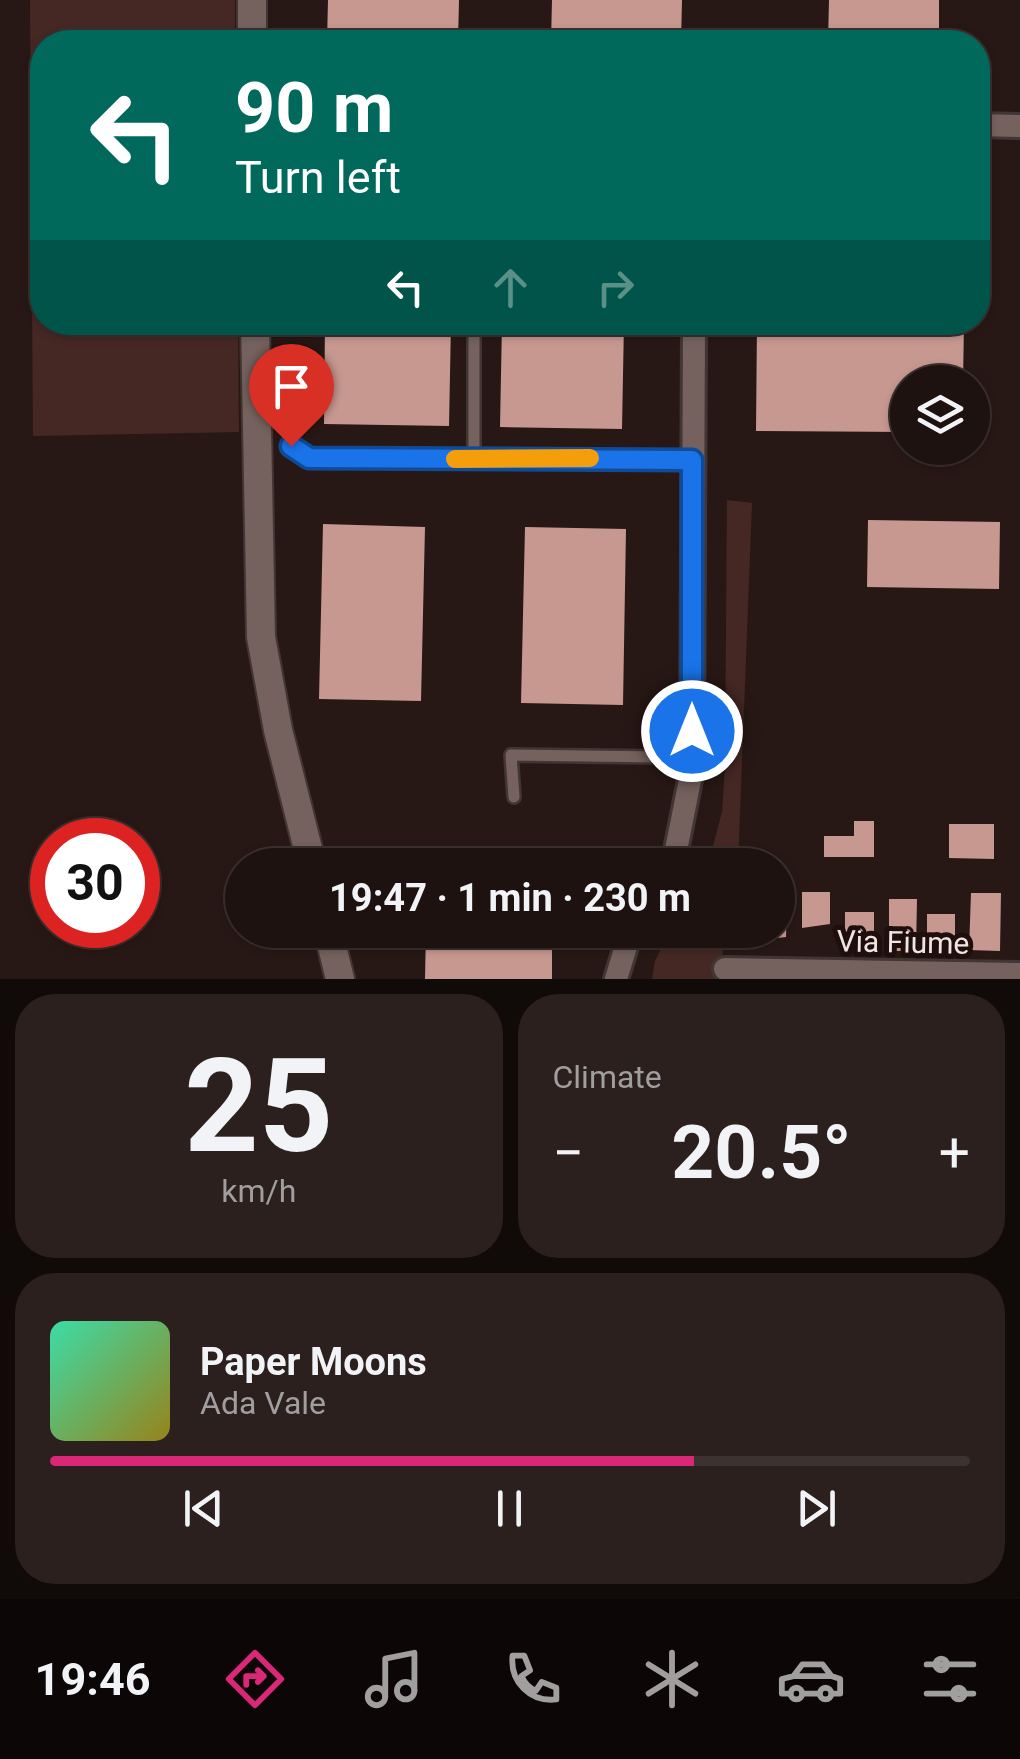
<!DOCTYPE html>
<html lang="en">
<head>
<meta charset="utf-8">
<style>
  body { margin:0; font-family:Roboto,sans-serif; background:#2b201e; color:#f1f3f6; height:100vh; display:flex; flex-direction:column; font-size:38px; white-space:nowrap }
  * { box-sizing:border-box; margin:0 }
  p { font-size:32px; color:#a19e9f }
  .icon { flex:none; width:55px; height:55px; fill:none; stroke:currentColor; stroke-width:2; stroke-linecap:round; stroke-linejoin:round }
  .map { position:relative; height:979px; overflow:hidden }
  .details { display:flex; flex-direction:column; gap:15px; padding:15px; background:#100a09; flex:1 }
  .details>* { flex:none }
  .banner { position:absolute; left:30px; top:30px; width:960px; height:305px; border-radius:40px; box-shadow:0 2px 8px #0004,0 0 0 2px #3c3230; background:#00695c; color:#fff; overflow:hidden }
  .controls { position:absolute; left:890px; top:365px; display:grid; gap:20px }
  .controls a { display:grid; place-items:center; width:100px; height:100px; border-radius:50%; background:#1e1210; box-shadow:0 2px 8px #0004,0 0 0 2px #3c3230; font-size:50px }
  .speed { position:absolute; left:30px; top:818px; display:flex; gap:20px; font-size:50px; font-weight:700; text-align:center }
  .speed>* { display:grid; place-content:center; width:130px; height:130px; border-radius:50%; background:#1e1210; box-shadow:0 2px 8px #0004,0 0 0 2px #3c3230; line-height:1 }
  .speed .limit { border:15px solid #d22; background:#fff; color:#111 }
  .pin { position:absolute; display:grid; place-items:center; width:85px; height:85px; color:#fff; margin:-102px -42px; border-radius:50% 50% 50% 0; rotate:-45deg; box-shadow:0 0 10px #0007 }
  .pin .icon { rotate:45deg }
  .me { position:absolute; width:110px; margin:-55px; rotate:0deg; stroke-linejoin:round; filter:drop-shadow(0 0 8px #0008) }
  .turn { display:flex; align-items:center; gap:35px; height:210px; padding:0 40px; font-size:45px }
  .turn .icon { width:130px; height:130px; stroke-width:2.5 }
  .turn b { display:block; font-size:70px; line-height:85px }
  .lanes { display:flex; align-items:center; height:95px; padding:0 40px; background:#0003; justify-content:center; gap:50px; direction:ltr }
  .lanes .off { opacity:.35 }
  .big { font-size:75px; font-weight:700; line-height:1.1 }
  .details .widget { flex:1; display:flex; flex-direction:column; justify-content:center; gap:15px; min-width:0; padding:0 35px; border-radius:40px; background:#2b201e }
  .details .dial { align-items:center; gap:0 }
  .dial b { font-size:130px; line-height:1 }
  .song { display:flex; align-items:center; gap:30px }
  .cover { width:120px; height:120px; border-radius:15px; background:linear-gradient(135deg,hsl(160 70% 55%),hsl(50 70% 35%)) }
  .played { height:10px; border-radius:5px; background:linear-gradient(90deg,#db2777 70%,#3c3230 70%) }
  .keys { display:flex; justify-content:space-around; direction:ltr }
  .heat { display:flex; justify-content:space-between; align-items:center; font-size:55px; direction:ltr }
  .details .tiles { flex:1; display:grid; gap:15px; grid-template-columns:1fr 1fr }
  .widget:last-child { grid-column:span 2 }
  .trip { position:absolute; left:225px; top:848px; width:570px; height:100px; border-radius:50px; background:#1e1210; box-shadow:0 2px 8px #0004,0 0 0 2px #3c3230; font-weight:700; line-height:100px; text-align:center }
  .tabs { display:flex; height:160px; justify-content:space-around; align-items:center; background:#0c0706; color:#a19e9f }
  .tabs .icon { width:70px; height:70px }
  .tabs .on { color:#db2777 }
  .tabs b { font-size:45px; color:#f1f3f6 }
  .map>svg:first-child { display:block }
  .green { fill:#452824 }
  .building { fill:#c79890 }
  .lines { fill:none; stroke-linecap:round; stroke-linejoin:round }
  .service-casing { stroke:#423634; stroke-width:16 }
  .minor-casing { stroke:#423634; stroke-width:28 }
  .tertiary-casing { stroke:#423634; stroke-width:32 }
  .service { stroke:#75625e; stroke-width:11 }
  .minor { stroke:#75625e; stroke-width:22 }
  .tertiary { stroke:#75625e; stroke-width:28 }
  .route-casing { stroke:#114b97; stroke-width:25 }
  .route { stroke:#1a73e8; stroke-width:18 }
  .slow { stroke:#f59e0b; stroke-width:18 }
  .labels { text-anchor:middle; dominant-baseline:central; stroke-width:10; stroke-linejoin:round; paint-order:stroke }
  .street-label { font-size:30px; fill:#f1e5e3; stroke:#1e0f0c }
</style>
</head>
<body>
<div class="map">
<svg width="1020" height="979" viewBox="0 0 1020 979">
  <rect width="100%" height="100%" fill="#281815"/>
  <path class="green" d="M30,0H235V42H42V322L238,323L239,432L33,436Z
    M727,500L752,503L738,865H708L722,812L725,767Z
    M670,930H723L722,979H652L655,961Z"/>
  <path class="building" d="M328,0H459L458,42H327Z
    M552,0H682L681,42H551Z
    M829,0H939V42H828Z
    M325,322H451L449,426L324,424Z
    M502,322H624L622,429L500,427Z
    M757,322H964L963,382H908V432L756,431Z
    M868,520L1000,522L999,589L867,587Z
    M323,524L425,527L421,701L319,699Z
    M525,527L626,529L623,705L521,703Z
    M854,821H874V857H824V836H854Z
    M949,824H994V859L949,858Z
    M802,892H830V924L802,928Z
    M971,893H1001L1000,951L969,950Z
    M889,899H917L916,951H889Z
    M778,907H787L786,937L751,941L745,937V930H778Z
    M845,912H874V951H845Z
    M927,914H955V951L927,952Z
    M426,930H552V979H425Z"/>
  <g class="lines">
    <defs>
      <path id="service" d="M474,322V459
        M290,390L291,446L309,458L691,460
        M514,797L511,755L660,757L692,770"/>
      <path id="minor" d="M978,125L1020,126
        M673,865L692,770L694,322
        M725,969L1020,974
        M616,979L631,930"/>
      <path id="tertiary" d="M252,0V42
        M255,322L261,637L278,730L312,865
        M328,930L340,979"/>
    </defs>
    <use href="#service" class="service-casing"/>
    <use href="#minor" class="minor-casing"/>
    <use href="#tertiary" class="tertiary-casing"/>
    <use href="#service" class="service"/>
    <use href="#minor" class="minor"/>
    <use href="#tertiary" class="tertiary"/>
  </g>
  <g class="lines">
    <defs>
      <path id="route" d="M291,446L309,458L692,460V731"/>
    </defs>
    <use href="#route" class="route-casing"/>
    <use href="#route" class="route"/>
    <path class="slow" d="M455,459L590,458"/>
  </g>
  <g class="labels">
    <g class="street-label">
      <text transform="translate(903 942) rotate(1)">Via Fiume</text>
    </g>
  </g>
</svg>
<div class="controls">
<a><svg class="icon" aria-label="layers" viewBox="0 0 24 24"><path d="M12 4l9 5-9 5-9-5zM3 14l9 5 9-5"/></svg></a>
</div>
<div class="speed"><div class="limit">30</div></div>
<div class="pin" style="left:291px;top:446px;background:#d93025"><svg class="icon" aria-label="arrive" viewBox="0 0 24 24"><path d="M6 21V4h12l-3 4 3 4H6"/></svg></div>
<svg class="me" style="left:692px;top:731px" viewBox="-20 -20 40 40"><circle r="17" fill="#1a73e8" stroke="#fff" stroke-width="3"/><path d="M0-11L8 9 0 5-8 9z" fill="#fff"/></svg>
<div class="trip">19:47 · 1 min · 230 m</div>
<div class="banner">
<div class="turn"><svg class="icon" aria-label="left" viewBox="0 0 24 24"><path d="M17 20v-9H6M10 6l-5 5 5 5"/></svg><div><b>90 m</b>Turn left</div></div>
<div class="lanes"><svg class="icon" aria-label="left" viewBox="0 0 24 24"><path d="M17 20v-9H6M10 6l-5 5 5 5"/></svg><svg class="icon off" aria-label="ahead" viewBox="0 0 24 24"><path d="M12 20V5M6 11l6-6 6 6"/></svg><svg class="icon off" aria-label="right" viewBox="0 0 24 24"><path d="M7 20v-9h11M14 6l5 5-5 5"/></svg></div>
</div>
</div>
<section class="details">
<div class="tiles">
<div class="widget dial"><b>25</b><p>km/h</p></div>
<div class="widget"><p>Climate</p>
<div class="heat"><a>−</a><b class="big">20.5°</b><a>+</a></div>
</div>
<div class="widget">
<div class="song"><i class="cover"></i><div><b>Paper Moons</b><p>Ada Vale</p></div></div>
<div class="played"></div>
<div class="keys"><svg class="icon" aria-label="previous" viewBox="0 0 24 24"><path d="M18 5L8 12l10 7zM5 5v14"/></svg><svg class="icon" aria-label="pause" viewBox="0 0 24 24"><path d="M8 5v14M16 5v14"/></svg><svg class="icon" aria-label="next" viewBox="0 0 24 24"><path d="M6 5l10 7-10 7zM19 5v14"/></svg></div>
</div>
</div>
</section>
<nav class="tabs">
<b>19:46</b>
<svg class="icon on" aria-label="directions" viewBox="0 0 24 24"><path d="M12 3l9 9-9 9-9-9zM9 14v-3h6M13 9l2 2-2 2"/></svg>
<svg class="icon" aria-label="music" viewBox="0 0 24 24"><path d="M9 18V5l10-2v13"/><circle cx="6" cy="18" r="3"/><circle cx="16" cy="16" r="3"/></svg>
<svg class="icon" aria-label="phone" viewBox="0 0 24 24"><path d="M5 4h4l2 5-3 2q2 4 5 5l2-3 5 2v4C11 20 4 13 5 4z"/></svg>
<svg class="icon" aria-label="climate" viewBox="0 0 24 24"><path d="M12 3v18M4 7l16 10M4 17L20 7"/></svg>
<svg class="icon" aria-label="car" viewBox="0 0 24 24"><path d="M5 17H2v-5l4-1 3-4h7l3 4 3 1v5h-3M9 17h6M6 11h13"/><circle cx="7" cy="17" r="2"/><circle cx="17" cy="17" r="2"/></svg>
<svg class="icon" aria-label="filters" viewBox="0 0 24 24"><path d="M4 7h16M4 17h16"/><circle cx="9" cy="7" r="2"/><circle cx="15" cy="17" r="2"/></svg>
</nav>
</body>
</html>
